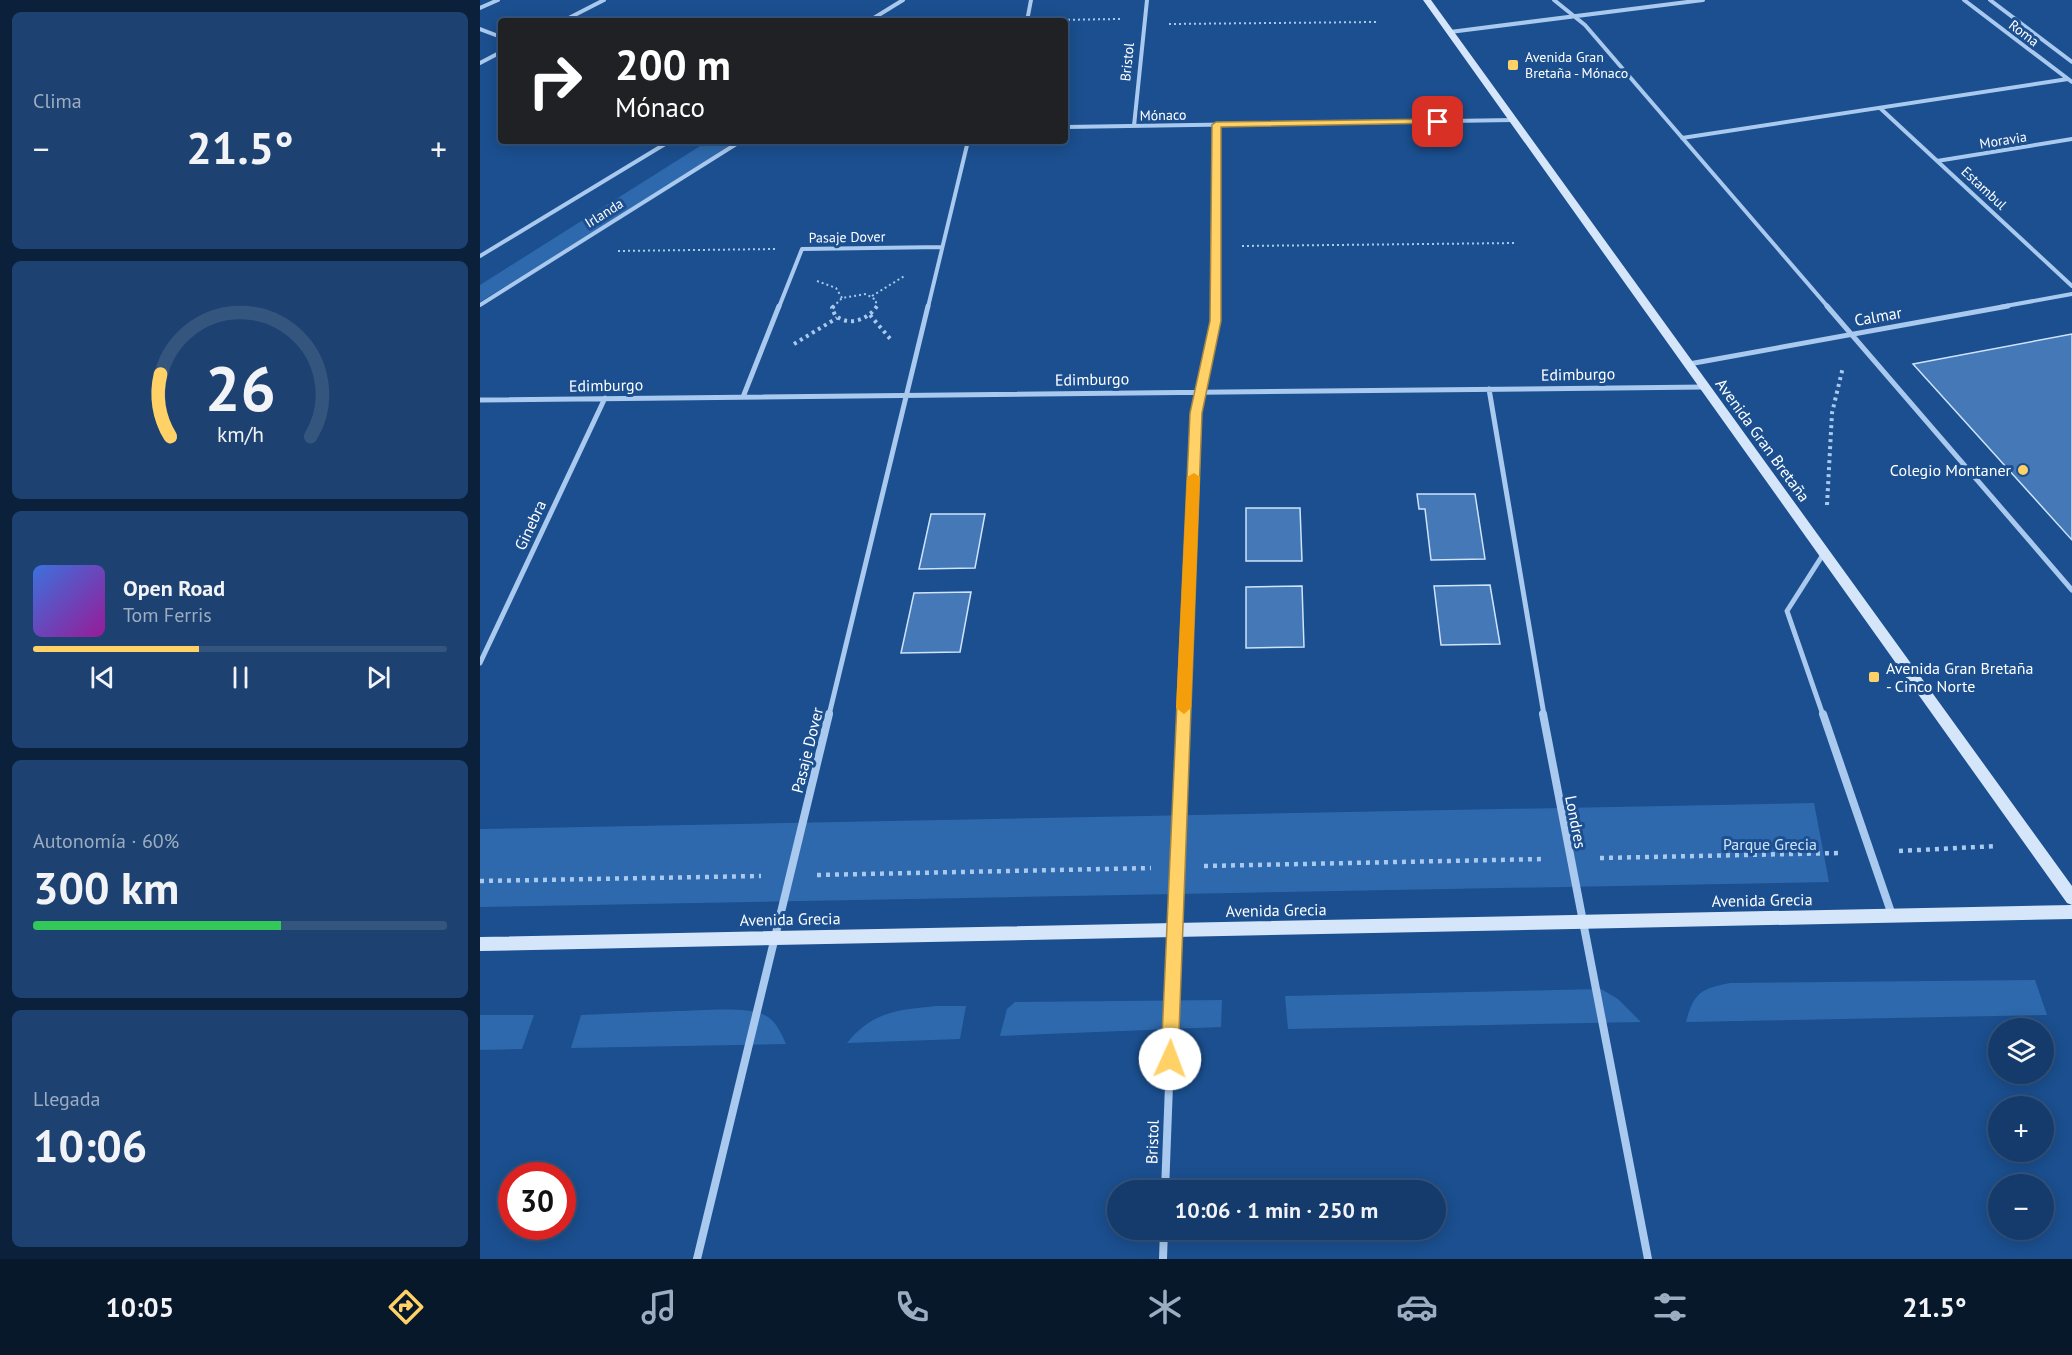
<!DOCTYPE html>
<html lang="es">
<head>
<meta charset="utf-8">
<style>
  body { margin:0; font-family:"PT Sans",sans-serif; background:#1d4271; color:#f1f3f6; height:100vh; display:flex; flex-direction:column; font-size:22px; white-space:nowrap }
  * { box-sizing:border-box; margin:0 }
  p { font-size:20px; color:#9dadc1 }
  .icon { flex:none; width:33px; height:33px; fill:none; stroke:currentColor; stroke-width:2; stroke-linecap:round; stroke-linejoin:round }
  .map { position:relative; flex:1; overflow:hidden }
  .sheet { display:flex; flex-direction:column; gap:12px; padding:12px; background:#0b203b; width:480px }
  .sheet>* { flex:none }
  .top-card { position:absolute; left:18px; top:18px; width:570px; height:126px; border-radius:6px; box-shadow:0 3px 15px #0003,0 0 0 2px #33557e; background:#202124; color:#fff; overflow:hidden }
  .tools { position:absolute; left:1508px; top:1018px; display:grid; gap:12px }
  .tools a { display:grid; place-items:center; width:66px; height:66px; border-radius:50%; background:#143b6b; box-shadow:0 3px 15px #0003,0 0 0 2px #33557e; font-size:30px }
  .speed { position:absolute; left:18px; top:1162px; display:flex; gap:12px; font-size:30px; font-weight:700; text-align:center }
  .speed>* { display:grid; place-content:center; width:78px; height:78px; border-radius:50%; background:#143b6b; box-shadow:0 3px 15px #0003,0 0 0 2px #33557e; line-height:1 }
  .speed .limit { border:9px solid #d22; background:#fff; color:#111 }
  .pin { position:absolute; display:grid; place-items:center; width:51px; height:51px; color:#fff; margin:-26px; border-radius:12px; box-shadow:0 3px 9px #0006 }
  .me { position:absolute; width:66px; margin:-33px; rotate:2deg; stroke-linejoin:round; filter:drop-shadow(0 0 4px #0008) }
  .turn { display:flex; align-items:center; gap:21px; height:126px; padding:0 18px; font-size:27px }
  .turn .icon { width:78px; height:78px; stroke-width:2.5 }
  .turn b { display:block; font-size:42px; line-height:51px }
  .big { font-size:45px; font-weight:600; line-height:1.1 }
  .sheet .widget { flex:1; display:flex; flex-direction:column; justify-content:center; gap:9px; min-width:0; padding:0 21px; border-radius:9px; background:#1d4271 }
  .sheet .dial { align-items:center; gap:0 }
  .dial svg { height:156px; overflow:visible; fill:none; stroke:#33557e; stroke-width:7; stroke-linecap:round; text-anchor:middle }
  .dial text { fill:#f1f3f6; stroke:none }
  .song { display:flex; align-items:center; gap:18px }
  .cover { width:72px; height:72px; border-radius:9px; background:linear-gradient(135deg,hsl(220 70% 55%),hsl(300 70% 35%)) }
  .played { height:6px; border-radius:3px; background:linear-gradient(90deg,#ffd166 40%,#33557e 40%) }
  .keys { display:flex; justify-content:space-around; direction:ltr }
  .heat { display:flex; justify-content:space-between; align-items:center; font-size:33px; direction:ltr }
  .charge { height:9px; border-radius:4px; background:linear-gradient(90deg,#34c759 60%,#33557e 0) }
  .trip { position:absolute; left:627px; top:1180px; width:339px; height:60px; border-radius:30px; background:#143b6b; box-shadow:0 3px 15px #0003,0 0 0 2px #33557e; font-weight:600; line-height:60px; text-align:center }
  .tab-bar { display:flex; height:96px; justify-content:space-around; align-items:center; background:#08182b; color:#9dadc1 }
  .tab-bar .icon { width:42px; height:42px }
  .tab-bar .selected { color:#ffd166 }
  .tab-bar b { font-size:27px; color:#f1f3f6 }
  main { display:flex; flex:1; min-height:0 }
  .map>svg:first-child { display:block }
  .green { fill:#2e69ad }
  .building { fill:#4478b7; stroke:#cfe3fa; stroke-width:1.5 }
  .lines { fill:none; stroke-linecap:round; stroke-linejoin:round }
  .path-far2 { stroke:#a9c9ee; stroke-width:2; stroke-dasharray:2 3; stroke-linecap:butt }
  .path-far1 { stroke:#a9c9ee; stroke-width:4; stroke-dasharray:3 4; stroke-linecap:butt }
  .path { stroke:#a9c9ee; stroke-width:4.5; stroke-dasharray:4 5; stroke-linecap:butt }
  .minor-far2 { stroke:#a9c9ee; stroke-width:4 }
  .minor-far1 { stroke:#a9c9ee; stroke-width:5 }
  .minor { stroke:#a9c9ee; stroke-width:8 }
  .secondary { fill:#d6e6fa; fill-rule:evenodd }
  .route { fill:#ffd166; stroke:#a68842; stroke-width:1.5 }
  .slow { fill:#f59e0b }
  .poi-dot { fill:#ffd166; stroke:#1b4f8f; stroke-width:2 }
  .labels { text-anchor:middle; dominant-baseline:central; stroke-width:6; stroke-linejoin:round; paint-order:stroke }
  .far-street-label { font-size:14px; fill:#fff; stroke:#1b4f8f }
  .far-poi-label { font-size:14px; fill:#fff; stroke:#1b4f8f; text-anchor:start }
  .street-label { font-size:16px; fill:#fff; stroke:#1b4f8f }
  .poi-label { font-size:16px; fill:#fff; stroke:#1b4f8f; text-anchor:end }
  .park-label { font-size:16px; fill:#cfe3fa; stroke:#1b4f8f }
</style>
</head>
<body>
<main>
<section class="sheet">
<div class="widget"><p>Clima</p>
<div class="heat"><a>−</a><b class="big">21.5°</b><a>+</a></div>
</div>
<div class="widget dial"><svg viewBox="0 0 100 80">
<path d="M14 69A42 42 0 1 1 86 69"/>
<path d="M14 69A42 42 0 0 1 9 37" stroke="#ffd166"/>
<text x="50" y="56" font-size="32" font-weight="700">26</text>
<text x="50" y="72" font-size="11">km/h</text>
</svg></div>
<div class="widget">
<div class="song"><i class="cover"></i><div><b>Open Road</b><p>Tom Ferris</p></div></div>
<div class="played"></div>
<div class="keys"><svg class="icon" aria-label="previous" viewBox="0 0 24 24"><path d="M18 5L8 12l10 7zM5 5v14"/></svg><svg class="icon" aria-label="pause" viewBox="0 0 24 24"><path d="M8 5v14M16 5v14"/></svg><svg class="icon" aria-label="next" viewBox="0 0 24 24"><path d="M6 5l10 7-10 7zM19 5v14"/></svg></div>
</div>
<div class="widget"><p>Autonomía · 60%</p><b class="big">300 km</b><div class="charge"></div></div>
<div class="widget"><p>Llegada</p><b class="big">10:06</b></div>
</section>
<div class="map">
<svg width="1592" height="1259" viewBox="0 0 1592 1259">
  <rect width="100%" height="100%" fill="#1b4f8f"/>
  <path class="green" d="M228,141H260L0,302V285Z
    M1334,803L1349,882L0,907V829Z
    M1555,980L1567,1015L1206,1022C1214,992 1221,989 1250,983Z
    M1121,989L1138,999L1161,1022L808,1029L805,996Z
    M742,1000L741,1027L520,1036L527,1009L535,1002Z
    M456,1006H486L480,1039L367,1043C393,1011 418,1010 456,1006Z
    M198,1011C220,1011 271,1005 288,1017C297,1023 302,1035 306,1044L91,1048L101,1015Z
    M0,1015H54L42,1049L0,1050Z"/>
  <path class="building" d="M1592,334V540L1433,364Z
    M937,494H995L1005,559L951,560L945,509H939Z
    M766,508H820L822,561H766Z
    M451,514H505L495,568L439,569Z
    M1010,585L1020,644L961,645L954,586Z
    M822,586L824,647L766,648V587Z
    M491,592L480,652L421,653L434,593Z"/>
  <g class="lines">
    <path class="path-far2" d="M573,20L640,19
      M689,24L896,22
      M762,246L1037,243
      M138,251L296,249
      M337,281L356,288L362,298
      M392,296L426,275
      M353,307L362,298L386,294L396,300V307"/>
    <path class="path-far1" d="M354,306L352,308L355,315C368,327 388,320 397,306
      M390,315L412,341
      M314,344L357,318
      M1347,505L1352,413L1363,367"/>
    <path class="path" d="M1419,851L1517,846
      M1120,858L1361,853
      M724,866L1064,859
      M337,875L671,868
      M0,881L281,876"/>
    <path class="minor-far2" d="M1074,0L1105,25L1348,307
      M1484,0L1592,82
      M1510,0L1592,62
      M0,8L18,0
      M83,21L124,0
      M389,21L423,0
      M547,21L551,0
      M0,29L21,37
      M970,32L1223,0
      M0,63L21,52
      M1400,108L1592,286
      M736,125V307
      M654,126L667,0
      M585,127L1034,120
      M1202,138L1588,79
      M1457,161L1592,139
      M0,256L190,141
      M0,305L261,141
      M299,307L322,249L462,247
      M448,307L488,141
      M1520,307L1592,294"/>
    <path class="minor-far1" d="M1347,306L1592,590
      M1209,364L1528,306
      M1009,389L1064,715
      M263,397L299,306
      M0,400L1225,387
      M0,663L125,398
      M349,715L448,306
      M703,715L716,413L736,321V306
      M1343,715L1307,611L1344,553"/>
    <path class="minor" d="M1063,714L1168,1259
      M1343,714L1412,915
      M685,1191L703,714
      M217,1259L349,714
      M683,1259L684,1230"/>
    <path class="secondary" d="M943,0H951L1592,886V905L1587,903Z
      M1592,905V919L0,951V937Z"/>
  </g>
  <path class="route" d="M958,119L962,122L961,123L741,127V321L722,413L698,1059L696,1065L690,1067L683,1065L681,1059L710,413L730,321L732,125L736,122Z"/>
  <path class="slow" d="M714,473L720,477L711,708L704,714L696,708L707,477Z"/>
  <g class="poi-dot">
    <rect x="1027" y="59" width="12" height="12" rx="3"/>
    <circle cx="1543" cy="470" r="6"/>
    <rect x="1388" y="671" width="12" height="12" rx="3"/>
  </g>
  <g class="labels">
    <g class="far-street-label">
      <text transform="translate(1544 33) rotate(37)">Roma</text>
      <text transform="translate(647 62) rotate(-84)">Bristol</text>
      <text transform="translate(683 115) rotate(-1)">Mónaco</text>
      <text transform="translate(1523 140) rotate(-9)">Moravia</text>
      <text transform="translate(1504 188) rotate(43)">Estambul</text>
      <text transform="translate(124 213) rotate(-32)">Irlanda</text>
      <text transform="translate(367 237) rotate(-1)">Pasaje Dover</text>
    </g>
    <g class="far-poi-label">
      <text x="1045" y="57">Avenida Gran<tspan x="1045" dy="16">Bretaña - Mónaco</tspan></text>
    </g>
    <g class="street-label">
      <text transform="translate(1398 316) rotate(-10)">Calmar</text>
      <text transform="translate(1098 374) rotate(-1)">Edimburgo</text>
      <text transform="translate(612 379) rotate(-1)">Edimburgo</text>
      <text transform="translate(126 385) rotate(-1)">Edimburgo</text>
      <text transform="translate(1283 440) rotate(54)">Avenida Gran Bretaña</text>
      <text transform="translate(50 525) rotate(-65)">Ginebra</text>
      <text transform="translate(327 750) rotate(-76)">Pasaje Dover</text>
      <text transform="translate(1096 822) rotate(79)">Londres</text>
      <text transform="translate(1282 900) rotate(-1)">Avenida Grecia</text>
      <text transform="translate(796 910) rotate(-1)">Avenida Grecia</text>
      <text transform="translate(310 919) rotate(-1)">Avenida Grecia</text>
      <text transform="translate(672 1142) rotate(-88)">Bristol</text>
    </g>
    <g class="poi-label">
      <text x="1531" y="470">Colegio Montaner</text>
      <text x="1406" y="668" text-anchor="start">Avenida Gran Bretaña<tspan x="1406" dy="18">- Cinco Norte</tspan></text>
    </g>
    <g class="park-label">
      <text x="1290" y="844">Parque Grecia</text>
    </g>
  </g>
</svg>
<div class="tools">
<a><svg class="icon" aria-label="layers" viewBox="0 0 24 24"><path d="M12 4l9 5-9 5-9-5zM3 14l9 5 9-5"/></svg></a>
<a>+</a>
<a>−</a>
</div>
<div class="speed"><div class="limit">30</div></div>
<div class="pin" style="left:958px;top:122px;background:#d93025"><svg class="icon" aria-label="arrive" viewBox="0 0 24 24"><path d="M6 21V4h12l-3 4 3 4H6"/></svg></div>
<svg class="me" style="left:690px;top:1059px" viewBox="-20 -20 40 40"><circle r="19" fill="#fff"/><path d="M0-13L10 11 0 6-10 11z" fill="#ffd166"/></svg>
<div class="trip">10:06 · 1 min · 250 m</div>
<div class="top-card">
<div class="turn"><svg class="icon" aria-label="right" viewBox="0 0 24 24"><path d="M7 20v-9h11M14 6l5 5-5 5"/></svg><div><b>200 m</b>Mónaco</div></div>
</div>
</div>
</main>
<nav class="tab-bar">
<b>10:05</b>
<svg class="icon selected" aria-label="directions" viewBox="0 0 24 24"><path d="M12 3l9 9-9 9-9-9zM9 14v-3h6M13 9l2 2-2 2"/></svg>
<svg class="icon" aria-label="music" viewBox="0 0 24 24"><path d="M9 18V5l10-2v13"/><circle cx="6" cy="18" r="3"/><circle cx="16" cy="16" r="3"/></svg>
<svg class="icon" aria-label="phone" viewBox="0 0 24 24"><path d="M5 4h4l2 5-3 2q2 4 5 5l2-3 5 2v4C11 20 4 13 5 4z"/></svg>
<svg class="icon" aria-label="climate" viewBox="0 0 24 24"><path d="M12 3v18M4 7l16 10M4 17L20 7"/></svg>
<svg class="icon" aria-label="car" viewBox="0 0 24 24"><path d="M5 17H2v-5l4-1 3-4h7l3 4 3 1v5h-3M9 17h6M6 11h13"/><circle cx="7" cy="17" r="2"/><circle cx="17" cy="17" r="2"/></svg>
<svg class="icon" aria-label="filters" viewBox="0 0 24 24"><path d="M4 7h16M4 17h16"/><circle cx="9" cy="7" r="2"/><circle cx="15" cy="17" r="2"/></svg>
<b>21.5°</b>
</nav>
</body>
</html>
